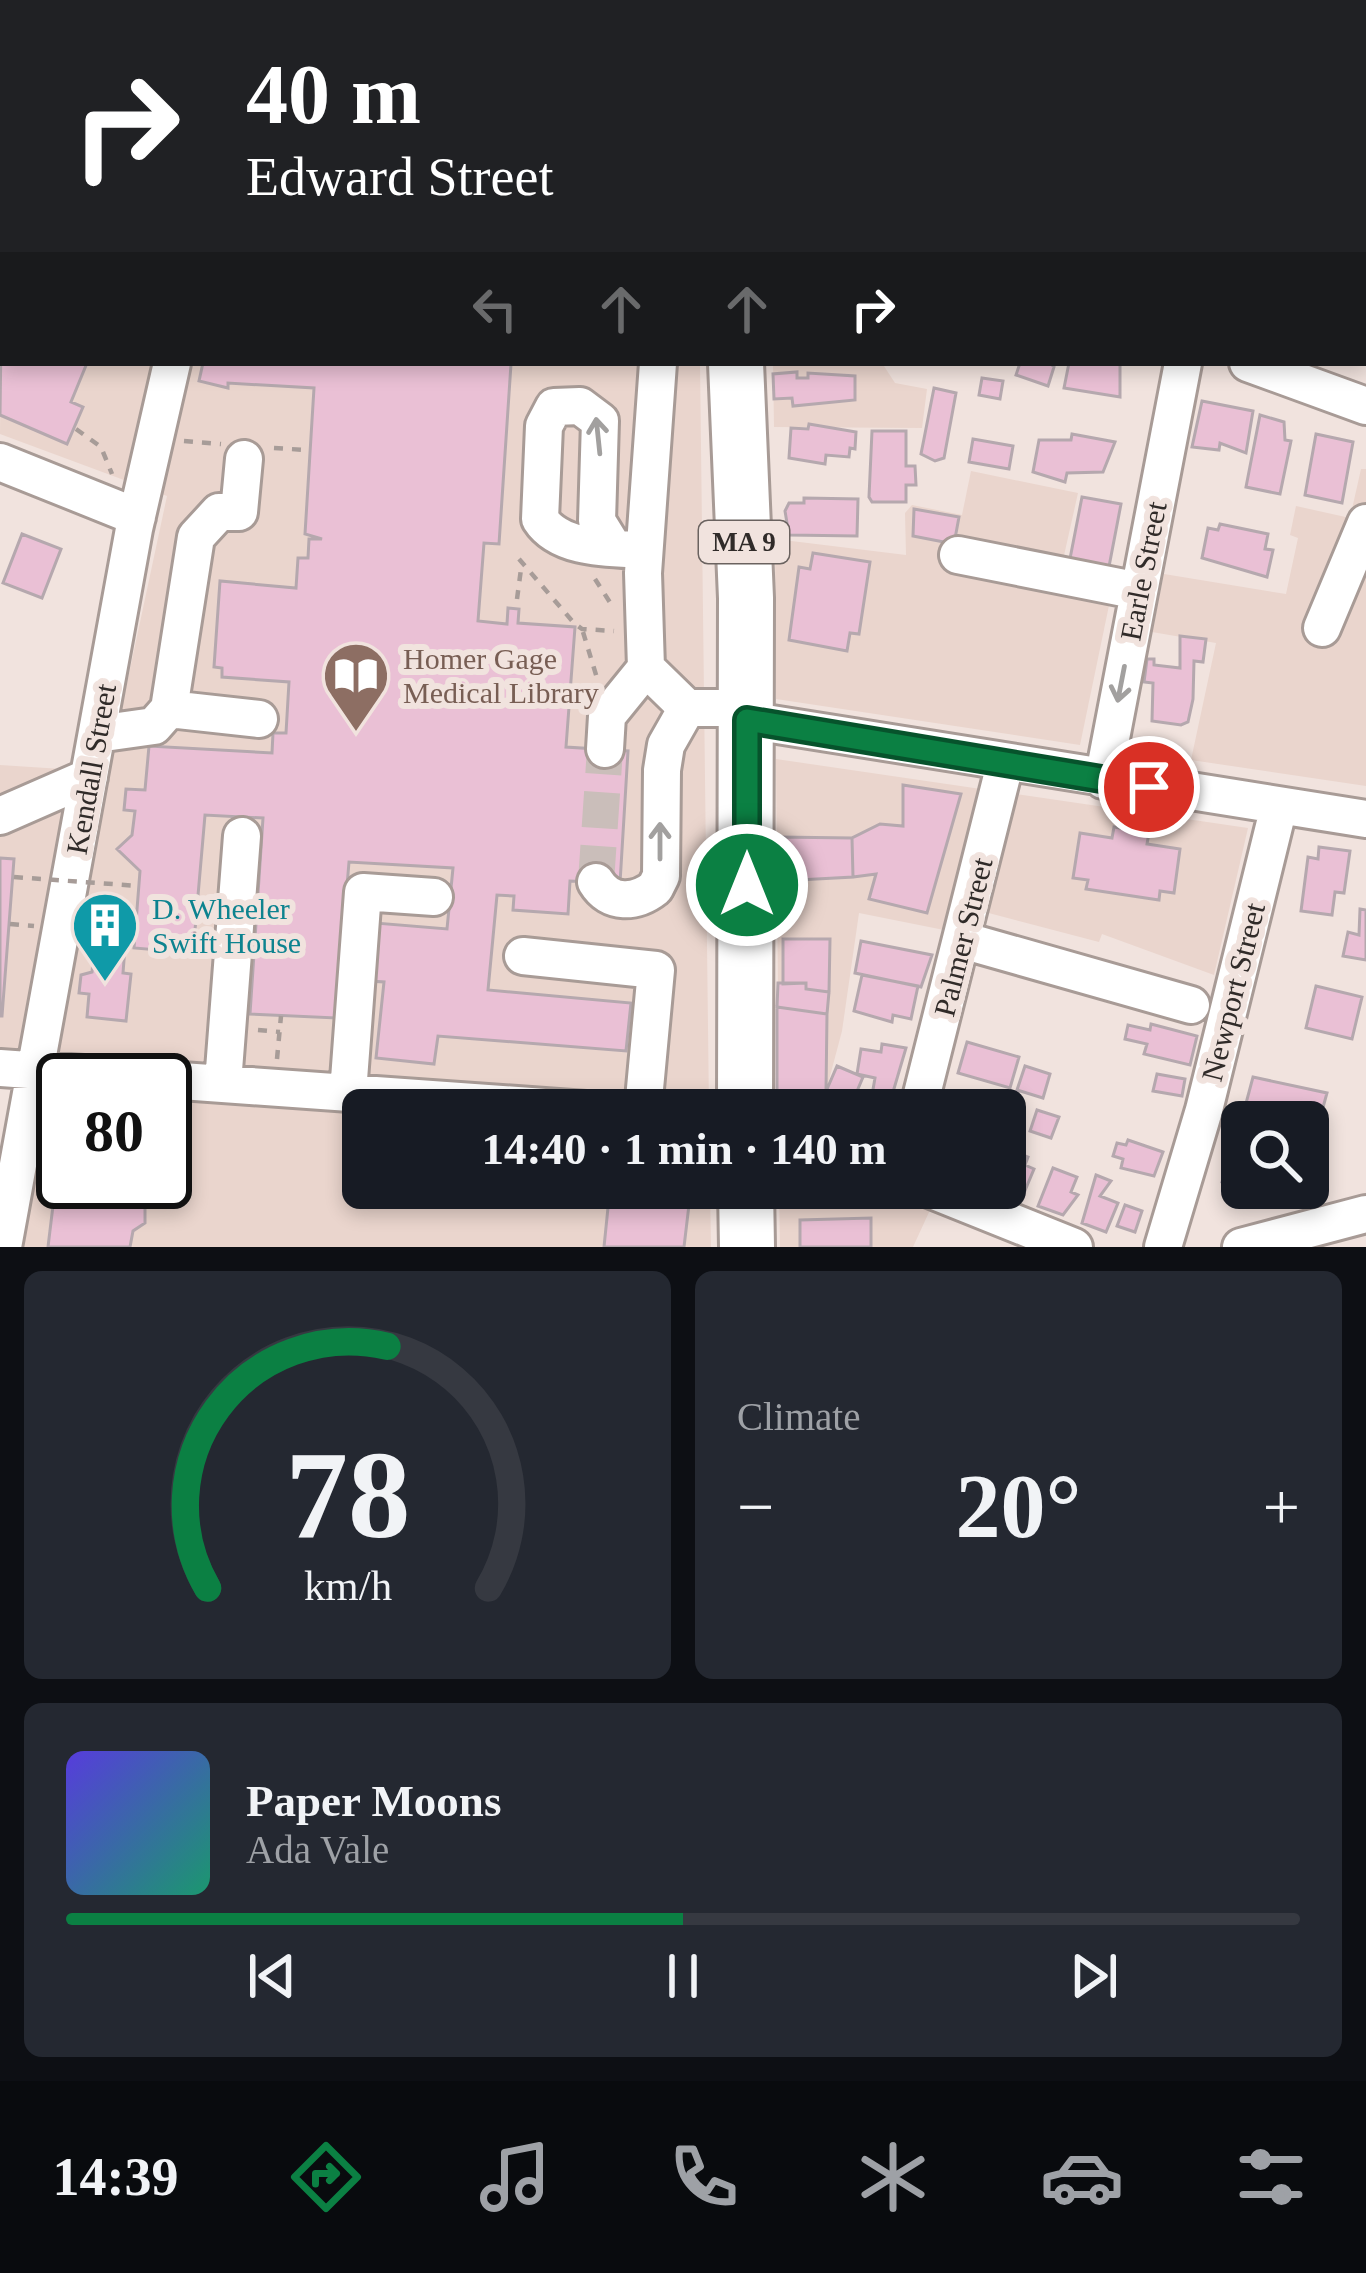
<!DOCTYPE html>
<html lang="en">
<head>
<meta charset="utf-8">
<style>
  body { margin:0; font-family:"Times New Roman",serif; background:#242831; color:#f1f3f6; height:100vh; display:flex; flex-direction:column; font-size:45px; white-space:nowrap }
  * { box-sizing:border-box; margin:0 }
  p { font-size:39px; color:#9ea1a6 }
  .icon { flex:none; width:66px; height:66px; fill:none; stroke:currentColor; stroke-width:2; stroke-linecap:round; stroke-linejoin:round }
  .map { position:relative; height:1247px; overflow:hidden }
  .drawer { display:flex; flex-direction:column; gap:24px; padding:24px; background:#0d0f14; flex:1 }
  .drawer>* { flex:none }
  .banner { position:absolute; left:0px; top:0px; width:1368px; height:366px; box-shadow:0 6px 18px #0003; background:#202124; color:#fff; overflow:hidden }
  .fabs { position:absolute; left:1221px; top:1101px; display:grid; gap:24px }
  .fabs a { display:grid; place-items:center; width:108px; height:108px; border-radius:18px; background:#171b24; box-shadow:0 6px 18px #0003; font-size:60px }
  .speed { position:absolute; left:36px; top:1053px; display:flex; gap:24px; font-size:60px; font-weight:700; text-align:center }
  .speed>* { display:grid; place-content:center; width:156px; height:156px; border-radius:50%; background:#171b24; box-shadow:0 6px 18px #0003; line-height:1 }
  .speed .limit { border:6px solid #111; border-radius:18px; background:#fff; color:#111 }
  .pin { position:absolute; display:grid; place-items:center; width:102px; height:102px; color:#fff; margin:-51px; border:6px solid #fff; border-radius:50%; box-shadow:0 3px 12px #0007 }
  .me { position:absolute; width:132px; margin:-66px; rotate:0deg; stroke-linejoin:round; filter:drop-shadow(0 0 9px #0008) }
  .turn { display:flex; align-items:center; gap:42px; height:252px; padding:0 48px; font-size:54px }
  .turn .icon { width:156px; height:156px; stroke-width:2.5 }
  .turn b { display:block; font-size:84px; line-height:102px }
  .lanes { display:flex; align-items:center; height:114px; padding:0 48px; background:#0003; justify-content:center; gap:60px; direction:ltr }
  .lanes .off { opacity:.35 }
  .big { font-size:90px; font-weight:800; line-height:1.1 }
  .drawer .tile { flex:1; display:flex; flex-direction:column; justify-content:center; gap:18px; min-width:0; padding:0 42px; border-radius:18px; background:#242831 }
  .drawer .dial { align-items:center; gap:0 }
  .dial svg { height:312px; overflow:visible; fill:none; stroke:#363941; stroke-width:7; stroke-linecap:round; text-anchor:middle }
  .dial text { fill:#f1f3f6; stroke:none }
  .song { display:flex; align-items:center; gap:36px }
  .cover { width:144px; height:144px; border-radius:18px; background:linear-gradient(135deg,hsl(250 70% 55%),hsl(160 70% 35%)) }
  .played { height:12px; border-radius:6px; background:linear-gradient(90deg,#0b8043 50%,#363941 50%) }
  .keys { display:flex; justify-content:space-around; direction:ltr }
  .heat { display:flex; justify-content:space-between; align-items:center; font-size:66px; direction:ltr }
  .drawer .tiles { flex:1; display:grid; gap:24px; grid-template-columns:1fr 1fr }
  .tile:last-child { grid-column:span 2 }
  .trip { position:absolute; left:342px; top:1089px; width:684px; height:120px; border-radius:18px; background:#171b24; box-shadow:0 6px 18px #0003; font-weight:800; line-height:120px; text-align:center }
  .tabs { display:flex; height:192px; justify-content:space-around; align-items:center; background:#090b0e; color:#9ea1a6 }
  .tabs .icon { width:84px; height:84px }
  .tabs .active { color:#0b8043 }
  .tabs b { font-size:54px; color:#f1f3f6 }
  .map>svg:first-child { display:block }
  .built { fill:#ead5cd; fill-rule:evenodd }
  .building { fill:#eac0d5; stroke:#b5a8ae; stroke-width:3 }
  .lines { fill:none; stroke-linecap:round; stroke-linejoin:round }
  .minor-tunnel { stroke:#cabeba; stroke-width:36; stroke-dasharray:36 18; stroke-linecap:butt }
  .minor-casing { stroke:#a89b96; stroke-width:42 }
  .highway-casing { stroke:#a89b96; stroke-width:60 }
  .path { stroke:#a79c98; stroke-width:4.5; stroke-dasharray:9 9; stroke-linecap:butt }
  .minor { stroke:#fff; stroke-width:36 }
  .highway { stroke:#fff; stroke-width:54 }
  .path-bridge { stroke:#a79c98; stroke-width:4.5; stroke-dasharray:9 9; stroke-linecap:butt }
  .oneway { stroke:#a2a09f }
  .route-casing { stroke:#07532c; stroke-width:30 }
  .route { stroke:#0b8043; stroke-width:21 }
  .labels { text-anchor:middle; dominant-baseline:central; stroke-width:12; stroke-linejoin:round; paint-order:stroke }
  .shield { fill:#f1e3de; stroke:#6a625f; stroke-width:3 }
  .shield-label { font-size:27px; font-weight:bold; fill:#302b29 }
  .street-label { font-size:30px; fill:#302b29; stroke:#f1e3de }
  .education-label { font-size:30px; fill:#785e54; stroke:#f1e3de; text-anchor:start }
  .culture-label { font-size:30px; fill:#0d838f; stroke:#f1e3de; text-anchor:start }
</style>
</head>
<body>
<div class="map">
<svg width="1366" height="1247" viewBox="0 0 1366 1247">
  <rect width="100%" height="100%" fill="#f1e3de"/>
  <path class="built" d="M3,164V363H700L709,1110H363V1188H710L711,1247H23L60,1054L0,1050V765L108,772L167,496L0,434ZM63,1080H165V1182H63Z
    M773,363H882L895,383L927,389L922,428L774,427Z
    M1361,469H1366V786L1191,760L1216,643L1152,632L1164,574L1286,594L1298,538L1290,535L1296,506L1350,518Z
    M971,471L1078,493L1061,569L1112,591L1080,745L776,699L775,539L906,555L905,513L912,505L962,515Z
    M776,759L981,789L944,930L859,913L842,1031L821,1110H779Z
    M1016,794L1248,828L1214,975L1102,934L1099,942L985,912Z
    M779,1188H876L930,1210L913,1247H780Z"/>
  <path class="building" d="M307,0H416L423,3H306Z
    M3,189V363H87L71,402L83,407L67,444L0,415Z
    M203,363L511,364L499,544L484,543L478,621L507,624L508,608L519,609L518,623L575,627L566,747L628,751L620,883L570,881L568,914L513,910L514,896L497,895L488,990L631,1003L626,1051L438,1036L434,1064L376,1058L384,982L370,981L376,923L447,929L453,868L349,862L336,1018L250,1014L263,818L205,815L193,953L134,948L140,871L117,849L132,835L135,811L124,810L126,789L145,790L149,746L272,753L273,733H286L289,682L222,677V668L214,667L220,581L296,588L298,558H308L309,539H322L305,534L314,388L228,383V388L199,381Z
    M1020,363H1050L1054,367L1048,386L1016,375Z
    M1069,363H1120V397L1064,388Z
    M797,372V378H808V373L855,376V400L793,406L792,398L774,399L773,374Z
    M982,378L1003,381L1000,399L979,395Z
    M934,388L956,393L944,458L935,461L921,454Z
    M1202,401L1253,411L1246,453L1220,443L1219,450L1192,447Z
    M1260,415L1284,422L1285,440L1291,441L1280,494L1246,487Z
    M809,424L856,432L855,449L850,448L849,457L826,455L825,464L789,458L791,428L808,429Z
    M872,431H906V466H915L916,485H906V502H872L869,497Z
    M1072,434L1115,442L1103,472L1067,473L1065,482L1033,472L1039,440H1071Z
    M1316,434L1353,442L1342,503L1305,495Z
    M973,439L1013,446L1009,469L969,462Z
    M1082,497L1121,504L1107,577L1068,569Z
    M804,498L858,499L857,536L789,535L785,511L789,503H804Z
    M914,509L959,517L954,544L913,536Z
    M1220,524L1268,534L1265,549L1273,550L1267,577L1202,558L1208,528L1218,530Z
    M22,534L61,549L42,598L3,583Z
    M813,553L870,562L859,634L850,633L847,651L789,640L799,567L810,569Z
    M1180,636L1206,639L1203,662L1194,661L1193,699L1188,722L1181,725L1152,721L1153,683L1144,682L1147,659H1154V665L1180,668Z
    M903,785L961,794L927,913L869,899L876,874L853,877L852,838L880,824L903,826Z
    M1114,827L1149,833L1147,844L1180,849L1174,893L1160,891L1159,900L1086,889L1088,880L1073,878L1080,833L1112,838Z
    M777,837L852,838L853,877L780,881Z
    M1319,847L1350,851L1344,893L1335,892L1332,915L1301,911L1308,857L1318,859Z
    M0,858L14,859L2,1016H0Z
    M1360,909L1366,910V960L1343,956L1348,932L1359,935Z
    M783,939H830L829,992L806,989V983L783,984Z
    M861,941L932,955L921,987L855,973Z
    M95,943L125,947L123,973L131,974L126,1021L87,1017L89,994L79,993L81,975L92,972Z
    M862,975L918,986L911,1019L893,1015L892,1022L854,1011Z
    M778,983H806V989L829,992L827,1014L777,1007Z
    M1316,986L1362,997L1352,1039L1306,1028Z
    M777,1007L827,1014L826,1092L818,1110L777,1109Z
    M1151,1024L1197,1036L1190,1065L1144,1054L1147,1044L1125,1039L1128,1025L1150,1030Z
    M967,1042L1019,1057L1010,1088L958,1073Z
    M882,1044L906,1048L893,1092L899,1093L898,1101L891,1104L871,1101L875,1078L857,1074L861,1049L881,1052Z
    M837,1066L863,1077L849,1110H818Z
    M1025,1066L1050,1074L1043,1098L1017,1090Z
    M1157,1074L1185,1079L1182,1096L1153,1091Z
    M1253,1077L1327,1093L1319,1122L1245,1107Z
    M1037,1110L1059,1117L1051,1138L1030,1131Z
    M63,1123V1182H145V1223L133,1231L130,1247H48Z
    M1128,1140L1163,1152L1154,1176L1121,1168L1123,1159L1113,1156L1117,1143L1126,1145Z
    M1232,1148L1242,1151V1187L1222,1182Z
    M1013,1151L1028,1157L1025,1165L1034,1169L1021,1200L998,1190L1005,1188Z
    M1053,1168L1077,1177L1071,1192L1078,1195L1063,1215L1038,1206Z
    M1096,1175L1111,1181L1100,1196L1118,1203L1106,1232L1082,1223Z
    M610,1188H691L684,1247H604Z
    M1245,1188H1297L1293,1201Z
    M1125,1205L1142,1211L1135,1232L1117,1226Z
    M871,1218V1247H800V1220Z"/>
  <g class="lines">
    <path class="minor-tunnel" d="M596,882L605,749"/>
    <defs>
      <path id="minor" d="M524,0L532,3
        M1269,0L1277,3
        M85,3L86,0
        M240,3V0
        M1015,3L1016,0
        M1365,35L1366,36
        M1365,202L1366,199
        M658,363L643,573L646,668L687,708H747
        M1248,363L1366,406
        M0,462L137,517
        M613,547L597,521L600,421L580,406L554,407L544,426L540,519C560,550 611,548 644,550
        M958,555L1139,591
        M1322,628L1366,523
        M169,709L259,719
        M747,720L1366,819
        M97,734L154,726L169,709L196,537L219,512H239L244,459
        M605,749L607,716L646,668
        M1103,780L1183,363
        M0,816L89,777
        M596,882C610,905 636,903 655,888L661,876L662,770L666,745L687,708
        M962,940L1191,1005
        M523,956L656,970L643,1110
        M0,1068L586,1110
        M223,1083L242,836
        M348,1093L363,892L434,897
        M918,1110L1005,764
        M927,1188L1074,1247
        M3,1247L134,529L172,363
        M1163,1247L1204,1110L1279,806
        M1241,1247L1366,1214"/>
      <path id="highway" d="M736,3V0
        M736,363L746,598L745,1110
        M746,1188L747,1247"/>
    </defs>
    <use href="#minor" class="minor-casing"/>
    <use href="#highway" class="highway-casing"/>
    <path class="path" d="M32,3L34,0
      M0,79L3,71
      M76,429L101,447L112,474
      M184,441L221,444
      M274,448L306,450
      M519,559L574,623L582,629L614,631
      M595,579L611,604
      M517,599L521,569
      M583,632L597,678
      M10,924L34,926
      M258,1030L280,1032
      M277,1059L281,1016"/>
    <use href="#minor" class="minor"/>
    <use href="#highway" class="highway"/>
    <path class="path-bridge" d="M14,877L139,886"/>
  </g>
  <defs><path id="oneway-shaft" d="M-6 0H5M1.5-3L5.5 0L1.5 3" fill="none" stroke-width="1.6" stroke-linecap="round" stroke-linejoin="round" transform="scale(3)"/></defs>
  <g class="oneway">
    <use href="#oneway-shaft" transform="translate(598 436) rotate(-96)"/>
    <use href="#oneway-shaft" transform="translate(1121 684) rotate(101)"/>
    <use href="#oneway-shaft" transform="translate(660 841) rotate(-90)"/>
  </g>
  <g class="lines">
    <defs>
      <path id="route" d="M747,885V720L1149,787"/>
    </defs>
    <use href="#route" class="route-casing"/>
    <use href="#route" class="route"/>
  </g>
  <defs>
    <symbol id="library-pin" viewBox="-11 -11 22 30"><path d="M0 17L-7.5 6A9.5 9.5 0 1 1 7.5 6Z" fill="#8d6e63" stroke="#f1e3de"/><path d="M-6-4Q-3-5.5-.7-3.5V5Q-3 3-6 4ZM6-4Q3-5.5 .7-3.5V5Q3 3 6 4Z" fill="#fff"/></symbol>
    <symbol id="building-pin" viewBox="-11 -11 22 30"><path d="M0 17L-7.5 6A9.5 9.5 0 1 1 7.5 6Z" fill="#0f9aa8" stroke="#f1e3de"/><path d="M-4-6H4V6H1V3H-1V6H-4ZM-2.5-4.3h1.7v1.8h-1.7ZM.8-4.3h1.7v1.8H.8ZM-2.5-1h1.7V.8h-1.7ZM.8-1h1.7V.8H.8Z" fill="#fff"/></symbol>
  </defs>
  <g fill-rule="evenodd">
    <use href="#library-pin" x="318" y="637" width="76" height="104"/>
    <use href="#building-pin" x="67" y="887" width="76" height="104"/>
  </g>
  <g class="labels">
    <rect class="shield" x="699" y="521" width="90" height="42" rx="9"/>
    <g class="shield-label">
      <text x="744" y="542">MA 9</text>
    </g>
    <g class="street-label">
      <text transform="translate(1143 571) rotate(-79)">Earle Street</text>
      <text transform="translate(91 769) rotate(-80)">Kendall Street</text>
      <text transform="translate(963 937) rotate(-76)">Palmer Street</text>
      <text transform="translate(1233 992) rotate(-76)">Newport Street</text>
    </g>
    <g class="education-label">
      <text x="403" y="658">Homer Gage<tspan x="403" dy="34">Medical Library</tspan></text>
    </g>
    <g class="culture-label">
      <text x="152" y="908">D. Wheeler<tspan x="152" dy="34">Swift House</tspan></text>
    </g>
  </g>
</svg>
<div class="fabs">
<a><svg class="icon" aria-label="search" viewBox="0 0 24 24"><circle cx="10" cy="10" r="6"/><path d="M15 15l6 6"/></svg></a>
</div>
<div class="speed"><div class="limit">80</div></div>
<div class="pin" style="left:1149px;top:787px;background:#d93025"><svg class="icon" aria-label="arrive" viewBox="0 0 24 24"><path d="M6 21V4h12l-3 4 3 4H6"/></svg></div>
<svg class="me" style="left:747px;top:885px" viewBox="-20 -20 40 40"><circle r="17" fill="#0b8043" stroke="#fff" stroke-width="3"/><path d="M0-11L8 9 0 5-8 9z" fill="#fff"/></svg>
<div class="trip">14:40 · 1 min · 140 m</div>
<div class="banner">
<div class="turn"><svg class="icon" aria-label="right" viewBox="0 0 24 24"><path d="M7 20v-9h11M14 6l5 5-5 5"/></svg><div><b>40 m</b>Edward Street</div></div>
<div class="lanes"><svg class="icon off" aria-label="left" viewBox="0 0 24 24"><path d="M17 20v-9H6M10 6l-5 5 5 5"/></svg><svg class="icon off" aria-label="ahead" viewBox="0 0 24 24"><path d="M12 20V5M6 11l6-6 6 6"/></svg><svg class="icon off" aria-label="ahead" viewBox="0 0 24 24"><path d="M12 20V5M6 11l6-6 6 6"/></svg><svg class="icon" aria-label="right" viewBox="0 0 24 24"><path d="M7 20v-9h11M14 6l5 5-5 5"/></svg></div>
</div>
</div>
<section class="drawer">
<div class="tiles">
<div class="tile dial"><svg viewBox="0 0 100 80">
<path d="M14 69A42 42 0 1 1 86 69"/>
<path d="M14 69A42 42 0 0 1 60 7" stroke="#0b8043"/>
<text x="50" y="56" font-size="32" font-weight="700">78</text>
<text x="50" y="72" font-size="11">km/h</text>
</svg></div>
<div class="tile"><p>Climate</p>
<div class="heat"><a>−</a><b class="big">20°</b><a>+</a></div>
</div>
<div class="tile">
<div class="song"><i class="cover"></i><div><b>Paper Moons</b><p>Ada Vale</p></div></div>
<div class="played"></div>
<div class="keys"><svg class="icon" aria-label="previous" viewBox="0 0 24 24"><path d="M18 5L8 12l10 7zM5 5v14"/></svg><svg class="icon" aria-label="pause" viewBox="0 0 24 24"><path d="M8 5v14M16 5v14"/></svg><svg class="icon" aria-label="next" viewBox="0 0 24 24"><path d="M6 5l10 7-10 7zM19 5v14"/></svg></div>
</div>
</div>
</section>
<nav class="tabs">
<b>14:39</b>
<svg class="icon active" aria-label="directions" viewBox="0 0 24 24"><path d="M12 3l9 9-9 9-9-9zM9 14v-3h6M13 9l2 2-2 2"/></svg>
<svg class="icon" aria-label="music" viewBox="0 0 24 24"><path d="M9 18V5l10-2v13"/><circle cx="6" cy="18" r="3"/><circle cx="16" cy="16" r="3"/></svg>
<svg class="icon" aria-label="phone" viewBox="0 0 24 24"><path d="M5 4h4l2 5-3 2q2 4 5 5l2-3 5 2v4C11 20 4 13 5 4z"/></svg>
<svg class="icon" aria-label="climate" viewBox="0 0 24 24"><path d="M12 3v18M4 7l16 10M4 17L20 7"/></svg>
<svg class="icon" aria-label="car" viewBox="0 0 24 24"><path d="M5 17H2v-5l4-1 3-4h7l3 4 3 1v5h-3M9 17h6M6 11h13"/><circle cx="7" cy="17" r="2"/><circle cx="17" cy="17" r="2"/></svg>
<svg class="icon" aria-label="filters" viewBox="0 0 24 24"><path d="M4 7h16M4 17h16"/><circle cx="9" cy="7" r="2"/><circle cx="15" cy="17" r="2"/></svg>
</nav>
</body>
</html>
